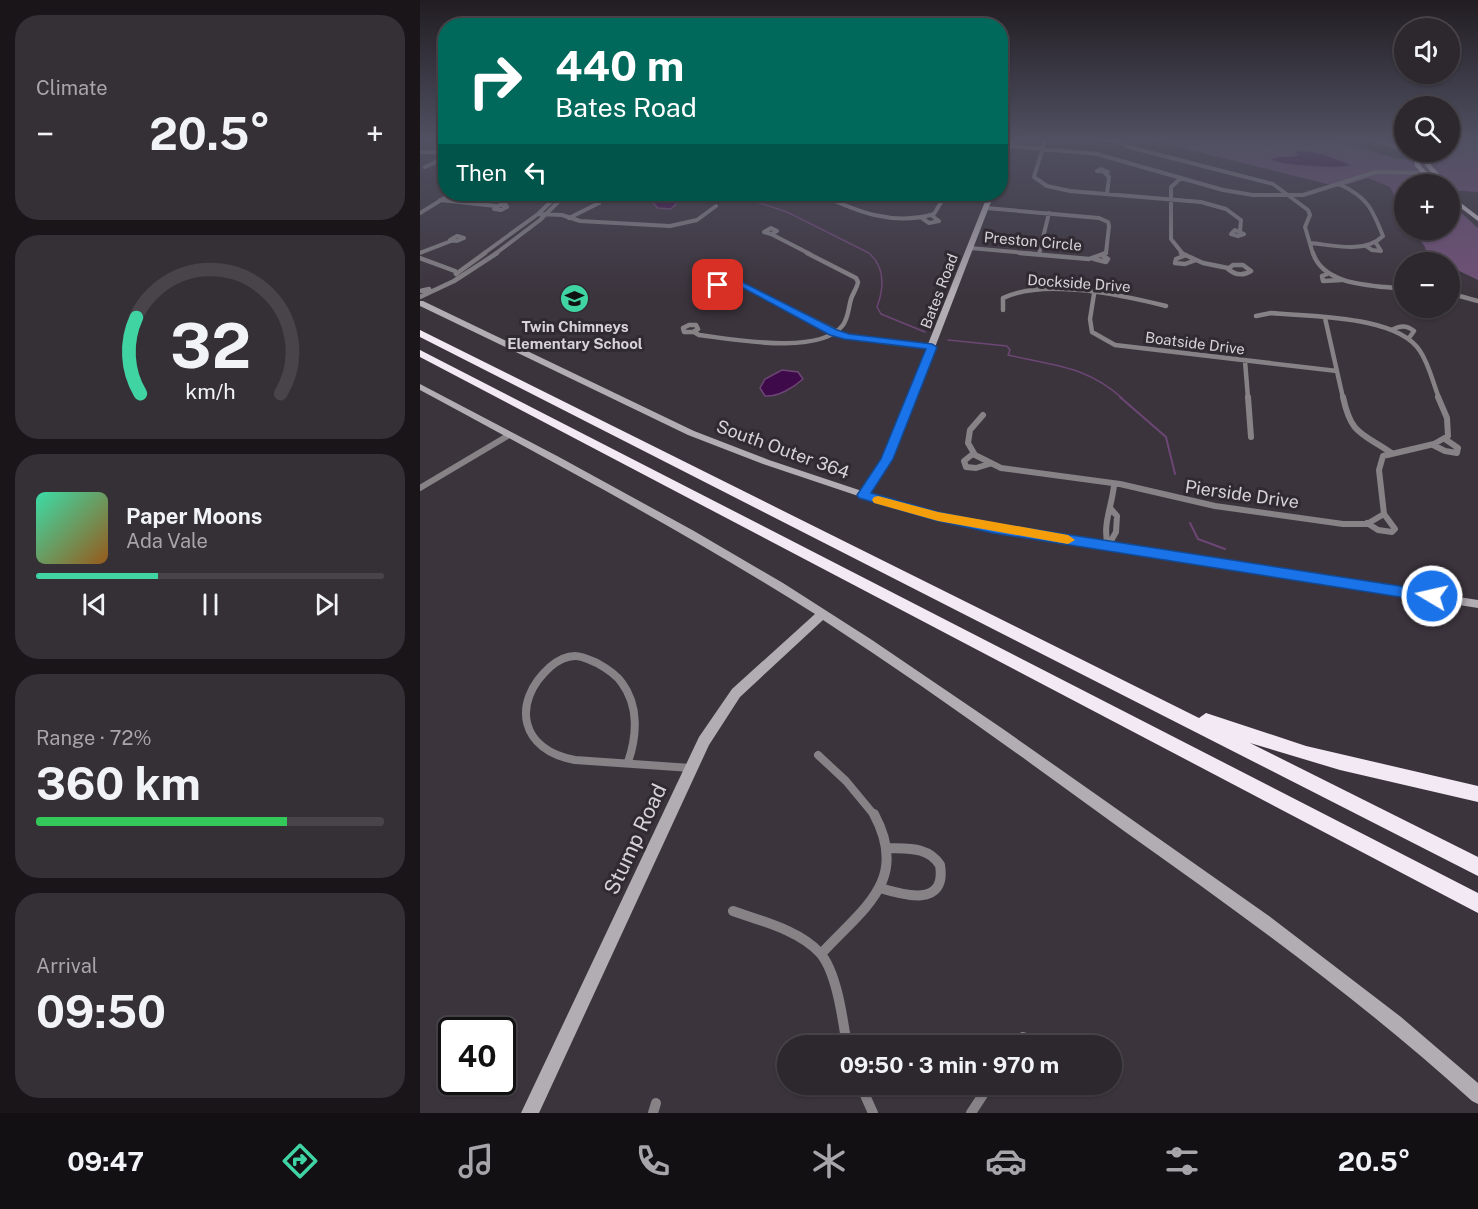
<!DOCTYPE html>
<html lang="en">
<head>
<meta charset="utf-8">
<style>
  body { margin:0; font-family:"Public Sans",sans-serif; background:#352f36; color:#f1f3f6; height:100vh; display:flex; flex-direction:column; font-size:22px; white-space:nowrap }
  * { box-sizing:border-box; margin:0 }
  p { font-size:20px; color:#a7a5aa }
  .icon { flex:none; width:33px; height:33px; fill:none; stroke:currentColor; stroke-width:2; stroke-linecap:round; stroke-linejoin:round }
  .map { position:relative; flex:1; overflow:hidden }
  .drawer { display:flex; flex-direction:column; gap:15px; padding:15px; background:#191519; width:420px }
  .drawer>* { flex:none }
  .hud { position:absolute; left:18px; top:18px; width:570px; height:183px; border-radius:24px; box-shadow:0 2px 4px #0004,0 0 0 2px #48444a; background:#00695c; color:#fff; overflow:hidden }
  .buttons { position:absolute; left:974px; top:18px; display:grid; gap:12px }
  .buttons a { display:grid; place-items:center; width:66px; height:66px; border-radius:50%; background:#2d272e; box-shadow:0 2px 4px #0004,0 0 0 2px #48444a; font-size:30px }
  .speed { position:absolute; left:18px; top:1017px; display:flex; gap:12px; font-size:30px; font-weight:700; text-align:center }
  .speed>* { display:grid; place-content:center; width:78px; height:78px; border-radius:50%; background:#2d272e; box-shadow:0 2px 4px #0004,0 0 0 2px #48444a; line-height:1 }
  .speed .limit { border:3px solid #111; border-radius:9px; background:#fff; color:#111 }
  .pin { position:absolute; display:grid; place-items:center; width:51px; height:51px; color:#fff; margin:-26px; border-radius:12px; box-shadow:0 3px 9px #0006 }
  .me { position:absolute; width:66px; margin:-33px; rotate:279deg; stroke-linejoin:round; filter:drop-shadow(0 0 4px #0008) }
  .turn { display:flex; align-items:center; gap:21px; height:126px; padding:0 18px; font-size:27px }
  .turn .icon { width:78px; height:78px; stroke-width:2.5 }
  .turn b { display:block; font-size:42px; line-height:51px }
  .then { display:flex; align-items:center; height:57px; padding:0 18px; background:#0003; gap:12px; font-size:22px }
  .big { font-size:45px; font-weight:700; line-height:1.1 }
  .drawer .card { flex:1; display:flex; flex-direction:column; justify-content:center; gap:9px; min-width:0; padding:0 21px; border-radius:24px; background:#352f36 }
  .drawer .dial { align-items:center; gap:0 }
  .dial svg { height:156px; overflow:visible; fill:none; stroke:#48444a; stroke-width:7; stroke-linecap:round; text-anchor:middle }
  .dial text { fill:#f1f3f6; stroke:none }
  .song { display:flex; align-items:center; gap:18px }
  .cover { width:72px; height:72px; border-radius:9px; background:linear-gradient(135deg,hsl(160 70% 55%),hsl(30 70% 35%)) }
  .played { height:6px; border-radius:3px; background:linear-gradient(90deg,#3fd4a2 35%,#48444a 35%) }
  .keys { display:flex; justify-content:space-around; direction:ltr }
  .heat { display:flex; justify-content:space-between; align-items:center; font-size:33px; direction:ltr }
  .charge { height:9px; border-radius:4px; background:linear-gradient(90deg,#34c759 72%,#48444a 0) }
  .trip { position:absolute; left:357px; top:1035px; width:345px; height:60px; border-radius:30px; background:#2d272e; box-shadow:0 2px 4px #0004,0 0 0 2px #48444a; font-weight:700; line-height:60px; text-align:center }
  .dock { display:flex; height:96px; justify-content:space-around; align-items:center; background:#121012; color:#a7a5aa }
  .dock .icon { width:42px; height:42px }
  .dock .current { color:#3fd4a2 }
  .dock b { font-size:27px; color:#f1f3f6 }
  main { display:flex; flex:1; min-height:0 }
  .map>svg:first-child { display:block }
  .green { fill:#715178 }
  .water { fill:#3f0a49; stroke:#6c4674; stroke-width:1.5 }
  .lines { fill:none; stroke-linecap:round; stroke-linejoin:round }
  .stream-far1 { stroke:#6c4674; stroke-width:1.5 }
  .stream { stroke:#6c4674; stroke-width:2 }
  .street-far4 { stroke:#868286; stroke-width:4 }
  .street-far3 { stroke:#868286; stroke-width:4.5 }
  .street-far2 { stroke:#868286; stroke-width:6 }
  .street-far1 { stroke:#868286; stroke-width:8 }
  .street { stroke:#868286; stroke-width:10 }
  .secondary { fill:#b2acb3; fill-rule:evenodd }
  .primary { fill:#d4ccd6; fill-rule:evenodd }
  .highway { fill:#f3e9f5; fill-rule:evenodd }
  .route { fill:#1a73e8; stroke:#114b97; stroke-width:1.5 }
  .slow { fill:#f59e0b }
  .labels { text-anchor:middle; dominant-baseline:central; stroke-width:6; stroke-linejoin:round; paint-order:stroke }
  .far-street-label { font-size:15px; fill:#d6d2d7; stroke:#312a33 }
  .far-poi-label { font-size:15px; font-weight:bold; fill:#d6d2d7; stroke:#312a33 }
  .street-label { font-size:18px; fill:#d6d2d7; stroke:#312a33 }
  .near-street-label { font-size:21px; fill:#d6d2d7; stroke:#312a33 }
</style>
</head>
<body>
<main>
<section class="drawer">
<div class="card"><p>Climate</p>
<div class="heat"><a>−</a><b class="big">20.5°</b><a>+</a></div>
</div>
<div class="card dial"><svg viewBox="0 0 100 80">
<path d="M14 69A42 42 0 1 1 86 69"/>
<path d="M14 69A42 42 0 0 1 12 30" stroke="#3fd4a2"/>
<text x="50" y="56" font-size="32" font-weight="700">32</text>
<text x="50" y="72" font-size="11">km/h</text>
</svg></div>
<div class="card">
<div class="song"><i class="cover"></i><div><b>Paper Moons</b><p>Ada Vale</p></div></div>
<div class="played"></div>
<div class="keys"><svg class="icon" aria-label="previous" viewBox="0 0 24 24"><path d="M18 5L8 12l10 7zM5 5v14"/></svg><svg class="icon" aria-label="pause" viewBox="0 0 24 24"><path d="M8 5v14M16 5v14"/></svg><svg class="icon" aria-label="next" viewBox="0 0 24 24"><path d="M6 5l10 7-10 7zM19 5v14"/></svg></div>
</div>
<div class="card"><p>Range · 72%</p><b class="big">360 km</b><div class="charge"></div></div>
<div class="card"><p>Arrival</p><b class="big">09:50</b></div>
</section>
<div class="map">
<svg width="1058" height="1113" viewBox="0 0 1058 1113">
  <rect width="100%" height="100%" fill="#3c343d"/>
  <path class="green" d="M730,140H914L978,159L1012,160L1013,152H1029V140H1058V192L1029,190V184H984V214L970,187L948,178L919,187Z
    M1029,202L1058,228V280L1029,266V262H1020L1007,255L1005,247L994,230H1029Z"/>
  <path class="water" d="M883,150L904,154L932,165C923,170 857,166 850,159C858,154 869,158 877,155L874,151Z
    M209,194H268L271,196L259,201L251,209L238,208L231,201Z
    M362,370L378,372L383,379C373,388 358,397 345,396L340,388L345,379Z"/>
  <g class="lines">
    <path class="stream-far1" d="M312,194L367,212L449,253C466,268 464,288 457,307L461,314L505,332
      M528,340L587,346L590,350L588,355C633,366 665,365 702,398"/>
    <path class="stream" d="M700,397L746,437L755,474
      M770,523L778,539L805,549"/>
    <path class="street-far4" d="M625,140L614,177L627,186L650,191L781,202L806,209L821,220L820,231
      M681,140L696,141
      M695,140L709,147L853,184L888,210L890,215L885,227L893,254
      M953,140L984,149
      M0,142L5,140
      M580,145L677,154L803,190L833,195H883L956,172L1013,173
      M0,152H25
      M5,167L14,163L26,152
      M681,169L688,172L677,171Z
      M685,173L689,177L687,194
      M761,178L751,187V239L763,254
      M400,194C437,212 473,226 514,214L526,194
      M20,200L76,206
      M80,205H86L87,207L81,210L74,209Z
      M566,208L679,218L688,222L689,226L686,253L683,254
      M0,213L31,194
      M118,214L142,215L160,221L250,226L277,220L296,206
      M149,218L179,203
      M502,218L509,223L519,221L511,215
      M351,228L357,231L351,234L344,232Z
      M815,230L824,234L818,236L811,234Z
      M351,234L390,254
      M37,236L44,238L37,241L30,240Z
      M890,243C913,245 945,254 963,236C952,208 947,197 919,184
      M946,246L952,250L961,251L956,243
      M550,248L616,254
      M0,253L31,241
      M63,254L118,214L139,194
      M75,254L120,220L146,194
      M619,254L629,213"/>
    <path class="street-far3" d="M600,253L669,259L686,253
      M761,253L783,263L808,268
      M893,253C904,287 955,285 984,289
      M766,255L756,259L755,263L765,264L776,260
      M0,258L35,271L36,274
      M674,259L686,262L688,259L683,256
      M813,265H823L831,271C823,276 815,275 808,269Z
      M36,274L65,253
      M907,274L902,276L903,281L921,280
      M312,280L319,281L320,287L311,291L299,288L300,283Z
      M321,285L428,337L512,347
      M0,291L9,289
      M1029,293L1058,301
      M674,294L670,319L672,332L695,345L917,371
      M0,297L34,281L77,253
      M583,310V298C625,278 702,295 746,306
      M836,316L851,313C890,317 977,315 1000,351C1009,364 1013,383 1019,398
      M905,318L923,398
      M269,325H276L278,329L273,332H264L263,328Z
      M972,330C980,325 987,325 994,331L989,338
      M274,332L279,335C312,339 400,356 423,325C429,316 428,309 431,299C433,293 437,288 438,282L436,278L387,253
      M825,361L828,398"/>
    <path class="street-far2" d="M828,397L831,437
      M923,397C931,434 940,432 970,452
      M563,415L550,430L548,443L555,455L581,468L700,484L795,506L923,524H947L964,514L959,470L963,456L1014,444L1028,436L1027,418L1018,397
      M1013,445L1025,451L1037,453L1038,448L1025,439
      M554,453L544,461L546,467L556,468L569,464
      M0,488L89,435
      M947,523L958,530L972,532L975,529L964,514
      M688,546C682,524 692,507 694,485
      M688,546L696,532L697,516L691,509"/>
    <path class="street-far1" d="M398,755L426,781L455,816
      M208,762C217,736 219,706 202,683C196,674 186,668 177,663C170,660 162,656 155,656C146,656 137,661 130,667C90,703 101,751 155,760L271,768"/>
    <path class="street" d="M460,888C483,895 527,908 520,865C508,846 487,849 467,848
      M313,911C341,921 379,930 400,953C417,972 423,1021 427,1046
      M401,954C443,908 490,881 454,814
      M597,1046L603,1037
      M440,1084L453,1113
      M233,1113L236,1103
      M551,1113L570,1084"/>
    <path class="secondary" d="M588,140H594L583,167L580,169V159Z
      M568,194H574L472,459L450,493L482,504L573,524L1058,600V608L573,532L477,509L343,464L268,435L0,306V301H3L274,431L349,460L442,491L462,459Z
      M0,384L139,457L274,531L363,583L452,640L583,729L849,916L981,1017L1058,1083V1104L1052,1101C943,1002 824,916 704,831C605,759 506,687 403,620L320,697L289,745L119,1113H101L279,737L312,689L395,614C267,533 133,462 0,390Z"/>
    <path class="primary" d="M993,152H998L1001,166L1018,184H1012L995,166Z
      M1004,152H1009L1011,165L1028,184H1022L1005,165Z
      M1029,194L1058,216V221L1029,199Z"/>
    <path class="highway" d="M0,330L779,718L786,713L886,746L1058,786V802L920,770L830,743L1058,857V876L0,337Z
      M0,350L1058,893V913L0,357Z"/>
  </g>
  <linearGradient id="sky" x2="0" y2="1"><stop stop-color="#211d22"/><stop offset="0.47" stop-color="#505062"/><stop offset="1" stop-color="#505062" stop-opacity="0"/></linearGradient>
  <rect width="1058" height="296" fill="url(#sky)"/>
  <path class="route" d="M305,278L322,279L324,283L417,330L429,334L512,344L517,347L473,459L451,493L518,512L573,523L1012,591L1017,593L1019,596L1017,600L1012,602L573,533L518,521L439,498L437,495L461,459L506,349L424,339L410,335L316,284L295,287V283Z"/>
  <path class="slow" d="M458,496L518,512L648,535L655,540L648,544L518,521L454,503L452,500L454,497Z"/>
  <defs>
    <symbol id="school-disc" viewBox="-11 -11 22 22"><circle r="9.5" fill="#3fd4a2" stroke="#312a33"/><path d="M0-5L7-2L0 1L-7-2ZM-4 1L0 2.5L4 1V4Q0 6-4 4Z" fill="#111"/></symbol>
  </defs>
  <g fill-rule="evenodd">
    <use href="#school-disc" x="138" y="282" width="33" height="33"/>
  </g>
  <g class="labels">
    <g class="far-street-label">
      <text transform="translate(613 241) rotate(5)">Preston Circle</text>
      <text transform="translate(659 283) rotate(4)">Dockside Drive</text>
      <text transform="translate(519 291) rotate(-69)">Bates Road</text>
      <text transform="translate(775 343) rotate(7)">Boatside Drive</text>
    </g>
    <g class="far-poi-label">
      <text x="155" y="326">Twin Chimneys<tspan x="155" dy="17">Elementary School</tspan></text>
    </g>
    <g class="street-label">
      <text transform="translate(363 449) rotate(20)">South Outer 364</text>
      <text transform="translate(822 494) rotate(8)">Pierside Drive</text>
    </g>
    <g class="near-street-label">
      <text transform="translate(215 839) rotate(-65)">Stump Road</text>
    </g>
  </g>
</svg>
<div class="buttons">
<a><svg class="icon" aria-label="sound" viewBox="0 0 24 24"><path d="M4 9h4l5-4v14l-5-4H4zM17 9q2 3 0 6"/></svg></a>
<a><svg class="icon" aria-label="search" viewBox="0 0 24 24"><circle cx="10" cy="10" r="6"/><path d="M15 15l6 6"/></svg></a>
<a>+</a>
<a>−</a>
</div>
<div class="speed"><div class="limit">40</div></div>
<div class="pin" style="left:298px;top:285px;background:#d93025"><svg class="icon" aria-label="arrive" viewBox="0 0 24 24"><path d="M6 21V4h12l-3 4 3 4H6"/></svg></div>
<svg class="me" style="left:1012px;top:596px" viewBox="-20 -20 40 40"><circle r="17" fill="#1a73e8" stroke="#fff" stroke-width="3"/><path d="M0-11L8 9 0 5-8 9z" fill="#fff"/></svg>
<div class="trip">09:50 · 3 min · 970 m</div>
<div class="hud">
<div class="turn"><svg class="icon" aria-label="right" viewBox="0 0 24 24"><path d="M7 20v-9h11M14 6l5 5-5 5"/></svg><div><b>440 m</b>Bates Road</div></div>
<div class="then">Then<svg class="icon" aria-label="left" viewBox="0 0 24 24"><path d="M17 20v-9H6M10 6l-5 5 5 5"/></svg></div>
</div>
</div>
</main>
<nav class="dock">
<b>09:47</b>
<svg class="icon current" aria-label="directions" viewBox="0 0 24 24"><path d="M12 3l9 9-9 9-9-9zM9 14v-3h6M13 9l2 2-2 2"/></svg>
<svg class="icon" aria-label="music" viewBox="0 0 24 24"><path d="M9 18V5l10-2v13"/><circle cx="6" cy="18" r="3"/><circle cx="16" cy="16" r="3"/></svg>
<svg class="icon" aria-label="phone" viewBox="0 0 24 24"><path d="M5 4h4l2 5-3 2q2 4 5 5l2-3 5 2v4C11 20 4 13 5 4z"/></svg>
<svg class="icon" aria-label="climate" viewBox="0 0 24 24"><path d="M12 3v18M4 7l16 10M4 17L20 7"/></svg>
<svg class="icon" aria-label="car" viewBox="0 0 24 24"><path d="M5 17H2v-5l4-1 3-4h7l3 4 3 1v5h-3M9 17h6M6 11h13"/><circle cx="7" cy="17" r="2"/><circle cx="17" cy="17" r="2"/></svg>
<svg class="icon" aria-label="filters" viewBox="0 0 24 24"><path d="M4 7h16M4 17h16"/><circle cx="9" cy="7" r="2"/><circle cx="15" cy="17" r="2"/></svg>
<b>20.5°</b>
</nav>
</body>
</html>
